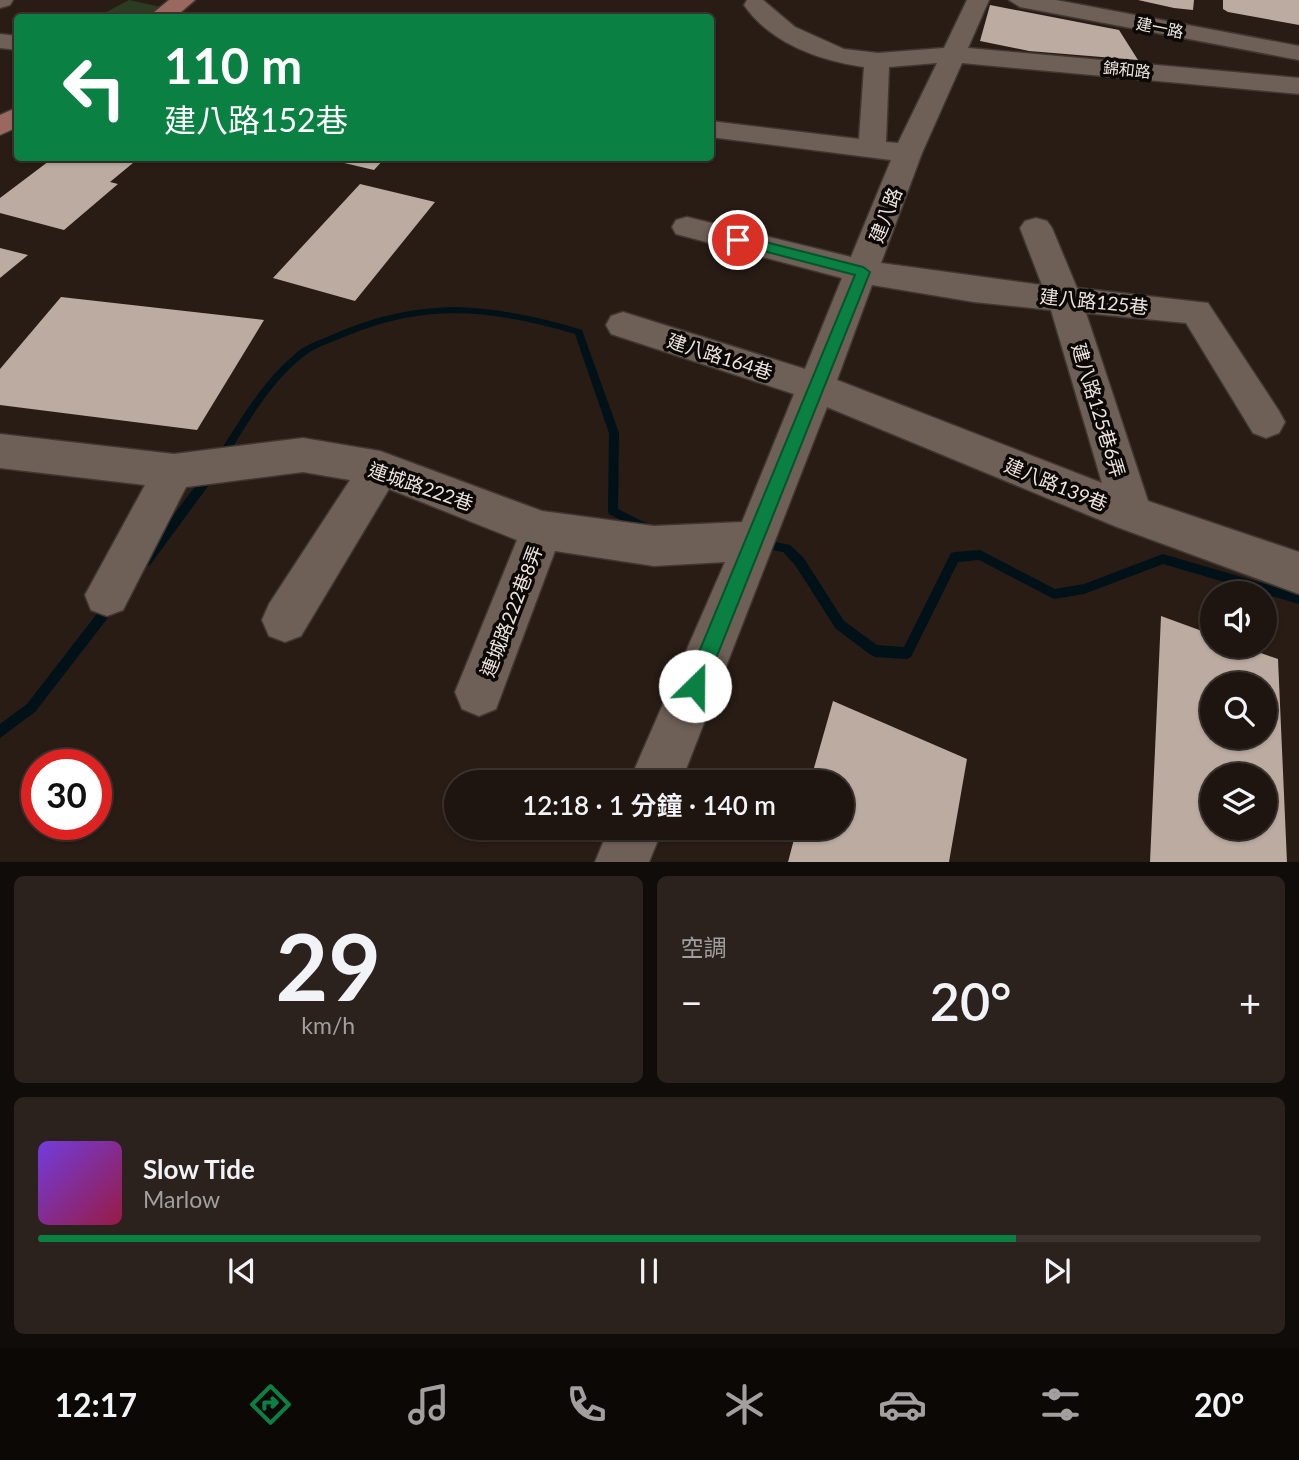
<!DOCTYPE html>
<html lang="zh-TW">
<head>
<meta charset="utf-8">
<style>
  body { margin:0; font-family:Lato,"Noto Sans TC",sans-serif; background:#2b221e; color:#f1f3f6; height:100vh; display:flex; flex-direction:column; font-size:26px; white-space:nowrap }
  * { box-sizing:border-box; margin:0 }
  p { font-size:23px; color:#a19f9f }
  .icon { flex:none; width:38px; height:38px; fill:none; stroke:currentColor; stroke-width:2; stroke-linecap:round; stroke-linejoin:round }
  .map { position:relative; height:862px; overflow:hidden }
  .panel { display:flex; flex-direction:column; gap:14px; padding:14px; background:#100c09; flex:1 }
  .panel>* { flex:none }
  .guide { position:absolute; left:14px; top:14px; width:700px; height:147px; border-radius:7px; box-shadow:0 2px 5px #0004,0 0 0 2px #3c3430; background:#0b8043; color:#fff; overflow:hidden }
  .tools { position:absolute; left:1200px; top:581px; display:grid; gap:14px }
  .tools a { display:grid; place-items:center; width:77px; height:77px; border-radius:50%; background:#1e1510; box-shadow:0 2px 5px #0004,0 0 0 2px #3c3430; font-size:35px }
  .speed { position:absolute; left:21px; top:749px; display:flex; gap:14px; font-size:35px; font-weight:700; text-align:center }
  .speed>* { display:grid; place-content:center; width:91px; height:91px; border-radius:50%; background:#1e1510; box-shadow:0 2px 5px #0004,0 0 0 2px #3c3430; line-height:1 }
  .speed .limit { border:10px solid #d22; background:#fff; color:#111 }
  .pin { position:absolute; display:grid; place-items:center; width:60px; height:60px; color:#fff; margin:-30px; border:4px solid #fff; border-radius:50%; box-shadow:0 2px 7px #0007 }
  .me { position:absolute; width:77px; margin:-38px; rotate:23deg; stroke-linejoin:round; filter:drop-shadow(0 0 5px #0008) }
  .turn { display:flex; align-items:center; gap:24px; height:147px; padding:0 35px; font-size:32px }
  .turn .icon { width:91px; height:91px; stroke-width:2.5 }
  .turn b { display:block; font-size:49px; line-height:60px }
  .big { font-size:52px; font-weight:600; line-height:1.1 }
  .panel .card { flex:1; display:flex; flex-direction:column; justify-content:center; gap:10px; min-width:0; padding:0 24px; border-radius:10px; background:#2b221e }
  .panel .dial { align-items:center; gap:0 }
  .dial b { font-size:91px; line-height:1 }
  .song { display:flex; align-items:center; gap:21px }
  .cover { width:84px; height:84px; border-radius:10px; background:linear-gradient(135deg,hsl(260 70% 55%),hsl(340 70% 35%)) }
  .played { height:7px; border-radius:4px; background:linear-gradient(90deg,#0b8043 80%,#3c3430 80%) }
  .keys { display:flex; justify-content:space-around; direction:ltr }
  .heat { display:flex; justify-content:space-between; align-items:center; font-size:38px; direction:ltr }
  .panel .tiles { flex:1; display:grid; gap:14px; grid-template-columns:1fr 1fr }
  .card:last-child { grid-column:span 2 }
  .trip { position:absolute; left:444px; top:770px; width:410px; height:70px; border-radius:35px; background:#1e1510; box-shadow:0 2px 5px #0004,0 0 0 2px #3c3430; font-weight:600; line-height:70px; text-align:center }
  .dock { display:flex; height:112px; justify-content:space-around; align-items:center; background:#0c0806; color:#a19f9f }
  .dock .icon { width:49px; height:49px }
  .dock .active { color:#0b8043 }
  .dock b { font-size:32px; color:#f1f3f6 }
  .map>svg:first-child { display:block }
  .green { fill:#2c3c23 }
  .lines { fill:none; stroke-linecap:round; stroke-linejoin:round }
  .stream { fill:#001118; fill-rule:evenodd }
  .building { fill:#bbaba1; fill-rule:evenodd }
  .minor-casing { stroke:#403733; stroke-width:3 }
  .major-casing { stroke:#403733; stroke-width:3 }
  .minor { fill:#6e6057; fill-rule:evenodd }
  .major { fill:#9a685e; fill-rule:evenodd }
  .route { fill:#0b8043; stroke:#07532c; stroke-width:2 }
  .labels { text-anchor:middle; dominant-baseline:central; stroke-width:7; stroke-linejoin:round; paint-order:stroke }
  .far-street-label { font-size:16px; fill:#ece3df; stroke:#0c0805 }
  .street-label { font-size:19px; fill:#ece3df; stroke:#0c0805 }
</style>
</head>
<body>
<div class="map">
<svg width="1299" height="862" viewBox="0 0 1299 862">
  <rect width="100%" height="100%" fill="#281c15"/>
  <path class="green" d="M129,0L161,7L144,17L99,16Z"/>
  <g class="lines">
    <path class="stream" d="M457,307C500,309 541,317 582,330L619,433L618,509L650,525L651,528L650,531L646,533L642,531L609,514L608,511L609,433L575,334C492,310 428,302 346,336C332,342 315,347 303,357C269,383 248,424 225,459L222,460L219,459L217,456L219,453C241,419 262,382 294,355C303,346 315,342 327,337C372,317 408,308 457,307Z
      M210,471L214,472L215,475L214,478L150,565L146,566L142,565L141,561L142,557L206,472Z
      M762,539L790,545L803,557L844,621L877,645L904,647L951,553L955,552L980,550L1055,589L1084,584L1163,554L1299,594V604L1163,564L1084,594L1054,599L979,560L958,562L911,657L907,659L875,657L871,655L836,629L795,565L783,552L758,547L757,544L758,541Z
      M110,601L114,602L116,606L114,610L35,712L0,738V724L27,704L106,602Z"/>
  </g>
  <path class="building" d="M1138,0H1194L1193,10L1174,8Z
    M1223,0H1299V25L1228,12L1223,9Z
    M990,5L1119,30L1138,60L1029,51L980,41Z
    M53,158H139L110,182L118,184L64,230L0,213V198Z
    M323,158H385L374,170Z
    M360,184L435,202L355,301L273,278Z
    M0,248L28,255L0,278Z
    M61,297L264,320L197,430L0,405V369Z
    M1161,616L1213,635V646H1241L1278,659L1287,862H1150ZM1213,684H1265V737H1213ZM1213,775H1265V828H1213Z
    M833,701L967,759L949,862H788L797,828H842V782H810Z"/>
  <g class="lines">
    <defs>
      <path id="minor" d="M0,0H13L10,5L0,8Z
        M747,0H763L795,27L844,49L878,53L944,48L967,0H989L968,48L1299,78V94L962,63L922,153L881,263L1042,285L1020,228L1025,221L1036,218L1047,221L1052,228L1077,288L1208,303L1279,411L1285,422L1279,433L1266,438L1253,433L1186,323L1086,313L1148,501L1299,552V594L1117,527L827,407L681,782H629L725,562L654,566L555,551L496,709L479,716L462,709L455,692L517,540L389,489L301,636L285,642L269,636L262,620L269,604L350,480L303,472L186,487L123,610L107,616L91,610L85,595L145,485L0,468V434L174,454L303,438L380,451L542,511L654,526L742,522L794,394L611,334L606,325L611,316L623,312L805,369L842,278L676,234L672,227L676,220L687,217L851,257L891,160L710,137V121L859,139L864,67C820,61 770,43 744,5ZM937,63L898,143L886,142L889,67ZM872,285L974,302L1051,310L1102,483L837,380Z
        M1009,0H1056L1299,46V60L1020,7Z
        M0,34L18,36V50L0,48Z
        M609,828H663L649,862H595Z"/>
      <path id="major" d="M169,0H195L174,18H147Z
        M18,107V127L0,135V115Z"/>
    </defs>
    <use href="#minor" class="minor-casing"/>
    <use href="#major" class="major-casing"/>
    <use href="#minor" class="minor"/>
    <use href="#major" class="major"/>
  </g>
  <path class="route" d="M738,235L863,267L870,272L705,686L702,693L695,696L688,693L685,686L855,275L733,243L731,240Z"/>
  <g class="labels">
    <g class="far-street-label">
      <text transform="translate(1160 27) rotate(11)">建一路</text>
      <text transform="translate(1127 69) rotate(6)">錦和路</text>
    </g>
    <g class="street-label">
      <text transform="translate(885 215) rotate(-69)">建八路</text>
      <text transform="translate(1094 301) rotate(6)">建八路125巷</text>
      <text transform="translate(720 356) rotate(18)">建八路164巷</text>
      <text transform="translate(1099 410) rotate(73)">建八路125巷6弄</text>
      <text transform="translate(1056 484) rotate(22)">建八路139巷</text>
      <text transform="translate(421 486) rotate(19)">連城路222巷</text>
      <text transform="translate(511 611) rotate(-69)">連城路222巷8弄</text>
    </g>
  </g>
</svg>
<div class="tools">
<a><svg class="icon" aria-label="sound" viewBox="0 0 24 24"><path d="M4 9h4l5-4v14l-5-4H4zM17 9q2 3 0 6"/></svg></a>
<a><svg class="icon" aria-label="search" viewBox="0 0 24 24"><circle cx="10" cy="10" r="6"/><path d="M15 15l6 6"/></svg></a>
<a><svg class="icon" aria-label="layers" viewBox="0 0 24 24"><path d="M12 4l9 5-9 5-9-5zM3 14l9 5 9-5"/></svg></a>
</div>
<div class="speed"><div class="limit">30</div></div>
<div class="pin" style="left:738px;top:240px;background:#d93025"><svg class="icon" aria-label="arrive" viewBox="0 0 24 24"><path d="M6 21V4h12l-3 4 3 4H6"/></svg></div>
<svg class="me" style="left:695px;top:686px" viewBox="-20 -20 40 40"><circle r="19" fill="#fff"/><path d="M0-13L10 11 0 6-10 11z" fill="#0b8043"/></svg>
<div class="trip">12:18 · 1 分鐘 · 140 m</div>
<div class="guide">
<div class="turn"><svg class="icon" aria-label="left" viewBox="0 0 24 24"><path d="M17 20v-9H6M10 6l-5 5 5 5"/></svg><div><b>110 m</b>建八路152巷</div></div>
</div>
</div>
<section class="panel">
<div class="tiles">
<div class="card dial"><b>29</b><p>km/h</p></div>
<div class="card"><p>空調</p>
<div class="heat"><a>−</a><b class="big">20°</b><a>+</a></div>
</div>
<div class="card">
<div class="song"><i class="cover"></i><div><b>Slow Tide</b><p>Marlow</p></div></div>
<div class="played"></div>
<div class="keys"><svg class="icon" aria-label="previous" viewBox="0 0 24 24"><path d="M18 5L8 12l10 7zM5 5v14"/></svg><svg class="icon" aria-label="pause" viewBox="0 0 24 24"><path d="M8 5v14M16 5v14"/></svg><svg class="icon" aria-label="next" viewBox="0 0 24 24"><path d="M6 5l10 7-10 7zM19 5v14"/></svg></div>
</div>
</div>
</section>
<nav class="dock">
<b>12:17</b>
<svg class="icon active" aria-label="directions" viewBox="0 0 24 24"><path d="M12 3l9 9-9 9-9-9zM9 14v-3h6M13 9l2 2-2 2"/></svg>
<svg class="icon" aria-label="music" viewBox="0 0 24 24"><path d="M9 18V5l10-2v13"/><circle cx="6" cy="18" r="3"/><circle cx="16" cy="16" r="3"/></svg>
<svg class="icon" aria-label="phone" viewBox="0 0 24 24"><path d="M5 4h4l2 5-3 2q2 4 5 5l2-3 5 2v4C11 20 4 13 5 4z"/></svg>
<svg class="icon" aria-label="climate" viewBox="0 0 24 24"><path d="M12 3v18M4 7l16 10M4 17L20 7"/></svg>
<svg class="icon" aria-label="car" viewBox="0 0 24 24"><path d="M5 17H2v-5l4-1 3-4h7l3 4 3 1v5h-3M9 17h6M6 11h13"/><circle cx="7" cy="17" r="2"/><circle cx="17" cy="17" r="2"/></svg>
<svg class="icon" aria-label="filters" viewBox="0 0 24 24"><path d="M4 7h16M4 17h16"/><circle cx="9" cy="7" r="2"/><circle cx="15" cy="17" r="2"/></svg>
<b>20°</b>
</nav>
</body>
</html>
